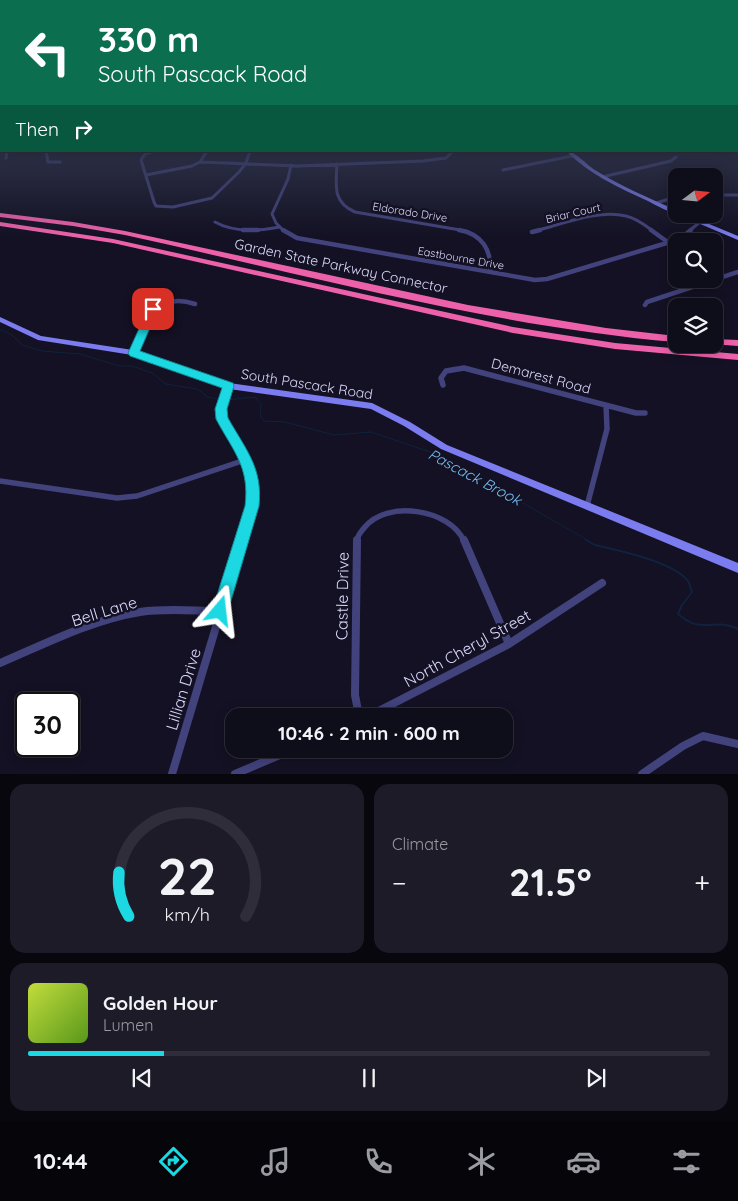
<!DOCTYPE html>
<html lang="en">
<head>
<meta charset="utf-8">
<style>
  body { margin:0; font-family:Quicksand,sans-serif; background:#1c1b27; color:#f1f3f6; height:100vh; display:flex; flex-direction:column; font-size:19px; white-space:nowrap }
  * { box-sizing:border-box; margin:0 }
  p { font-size:16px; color:#9b9ca2 }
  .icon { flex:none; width:28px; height:28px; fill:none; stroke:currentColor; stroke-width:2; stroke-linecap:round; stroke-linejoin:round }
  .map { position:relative; height:774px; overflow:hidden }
  .side { display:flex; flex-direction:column; gap:10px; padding:10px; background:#08070e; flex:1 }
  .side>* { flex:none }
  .top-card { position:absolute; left:0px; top:0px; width:739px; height:152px; box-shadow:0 2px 12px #0003,0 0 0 1px #2e2d39; background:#0b6e4f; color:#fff; overflow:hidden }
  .needle { width:32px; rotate:74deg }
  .buttons { position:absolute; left:668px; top:168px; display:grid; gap:10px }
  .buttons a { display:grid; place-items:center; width:55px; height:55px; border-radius:10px; background:#0e0d1a; box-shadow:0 2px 12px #0003,0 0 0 1px #2e2d39; font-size:25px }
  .speed { position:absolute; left:15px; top:692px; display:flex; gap:10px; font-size:25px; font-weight:700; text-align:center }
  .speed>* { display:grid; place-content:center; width:65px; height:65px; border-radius:50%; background:#0e0d1a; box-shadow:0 2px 12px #0003,0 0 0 1px #2e2d39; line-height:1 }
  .speed .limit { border:2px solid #111; border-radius:8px; background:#fff; color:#111 }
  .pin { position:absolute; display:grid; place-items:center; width:42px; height:42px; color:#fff; margin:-21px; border-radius:10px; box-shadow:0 2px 8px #0006 }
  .me { position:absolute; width:55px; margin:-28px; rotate:17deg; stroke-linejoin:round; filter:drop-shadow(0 0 4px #0008) }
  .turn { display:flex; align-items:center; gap:18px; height:105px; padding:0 15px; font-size:22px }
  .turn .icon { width:65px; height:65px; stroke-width:2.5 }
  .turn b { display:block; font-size:35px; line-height:42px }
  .then { display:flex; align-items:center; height:48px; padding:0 15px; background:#0003; gap:10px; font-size:19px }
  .big { font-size:38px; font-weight:800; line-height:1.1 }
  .side .card { flex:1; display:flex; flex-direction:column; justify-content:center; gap:8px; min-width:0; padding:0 18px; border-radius:15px; background:#1c1b27 }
  .side .dial { align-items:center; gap:0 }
  .dial svg { height:130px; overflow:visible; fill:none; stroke:#2e2d39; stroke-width:7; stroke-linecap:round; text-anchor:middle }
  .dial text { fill:#f1f3f6; stroke:none }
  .song { display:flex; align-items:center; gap:15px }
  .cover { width:60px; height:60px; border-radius:8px; background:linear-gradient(135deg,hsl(70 70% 55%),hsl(90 70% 35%)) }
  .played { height:5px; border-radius:2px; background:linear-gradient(90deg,#1bd8e3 20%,#2e2d39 20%) }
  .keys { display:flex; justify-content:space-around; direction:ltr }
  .heat { display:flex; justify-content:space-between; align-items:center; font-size:28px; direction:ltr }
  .side .tiles { flex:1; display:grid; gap:10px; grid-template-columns:1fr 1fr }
  .card:last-child { grid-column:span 2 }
  .trip { position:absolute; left:225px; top:708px; width:288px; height:50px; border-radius:15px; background:#0e0d1a; box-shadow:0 2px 12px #0003,0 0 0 1px #2e2d39; font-weight:800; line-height:50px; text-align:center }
  .tabs { display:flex; height:80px; justify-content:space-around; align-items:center; background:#06050a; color:#9b9ca2 }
  .tabs .icon { width:35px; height:35px }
  .tabs .current { color:#1bd8e3 }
  .tabs b { font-size:22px; color:#f1f3f6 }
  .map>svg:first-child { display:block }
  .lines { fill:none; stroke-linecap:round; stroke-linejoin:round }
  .stream-far1 { stroke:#10223d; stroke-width:1 }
  .stream { stroke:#10223d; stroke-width:2 }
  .street-far3 { stroke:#42427c; stroke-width:3 }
  .street-far2 { stroke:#42427c; stroke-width:4.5 }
  .street-far1 { stroke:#42427c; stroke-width:5.5 }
  .street { stroke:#42427c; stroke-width:8 }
  .secondary { fill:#7a7cef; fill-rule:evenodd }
  .highway { fill:#ec61aa; fill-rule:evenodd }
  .route { fill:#1bd8e3; stroke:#128c94 }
  .labels { text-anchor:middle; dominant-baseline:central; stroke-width:5; stroke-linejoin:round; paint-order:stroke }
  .far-street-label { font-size:11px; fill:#dad8fa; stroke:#131123 }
  .street-label { font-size:14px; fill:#dad8fa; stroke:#131123 }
  .water-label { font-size:15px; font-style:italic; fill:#72baee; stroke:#131123 }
  .near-street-label { font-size:16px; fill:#dad8fa; stroke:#131123 }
</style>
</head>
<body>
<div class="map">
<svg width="738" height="774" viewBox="0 0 738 774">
  <rect width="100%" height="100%" fill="#131123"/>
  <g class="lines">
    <path class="stream-far1" d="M0,330L11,334L22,345L42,351L80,354L119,366H132L152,373L166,384L197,389L208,397L222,400
      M226,400L255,397L261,404L260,416L264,421L285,422L334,435L371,432L439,455L589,541"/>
    <path class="stream" d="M586,540L595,545C618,550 674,562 688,581C690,584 691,589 692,592L682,605L678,614C683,618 689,623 695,624C711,628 721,620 738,629"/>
    <path class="street-far3" d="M46,151L48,162H60
      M153,151L145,154L141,160L154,202L156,206L173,207L212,198L239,172L246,163L250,151
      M6,158L7,151
      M200,162L298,166L423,161L446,158L453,151
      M337,164C336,185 332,202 355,212L466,231
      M503,170L572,156
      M146,175L192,166L200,162L207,151
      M602,177L671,161L676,157
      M714,195H738
      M656,203L676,197
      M215,222C234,233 259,231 280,227
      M284,231L276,223L272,214L288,179L291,165
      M535,231C563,224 598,209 626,216C636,218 645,225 653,231
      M689,231L700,222"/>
    <path class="street-far2" d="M243,230H258
      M283,230L297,238L535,280L547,279L680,239L691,230
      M459,230C482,234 492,250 490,272
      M651,230L669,243
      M532,232L540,230
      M645,305L647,302L738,272
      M133,353C144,323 155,291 195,304"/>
    <path class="street-far1" d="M443,385L441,378L446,371L464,368L636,413H645
      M229,386C227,393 223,401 221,408C218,426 253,462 254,489C255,506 246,525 241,541
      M0,481L117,498L137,496L245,460
      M587,506L607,429L606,405
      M357,541C357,536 361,532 364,528C386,499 450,509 464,541"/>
    <path class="street" d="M357,540L355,695L359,716
      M464,540L509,644
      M0,663C45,644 91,620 140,612C166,608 193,611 220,611
      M369,716L509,644L602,583
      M172,774L242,540
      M235,774L294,749
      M642,774L683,746L703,736L738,744"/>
    <path class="secondary" d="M566,151C575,151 587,165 595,170C620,186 649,198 676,210V214C667,211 657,206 648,201C619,188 589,174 566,151Z
      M679,214H685L738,236V240L679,215Z
      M0,317L41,336L133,350L229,383L372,403L410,422L447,445L738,563V573L441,449L404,426L371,409L229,389L132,355L38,340L0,322Z"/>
    <path class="highway" d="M0,213L73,222L125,231L468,305L606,328L676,336V342C490,326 307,275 125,235L73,226L0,217Z
      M0,222L113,239L513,327L615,343L738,354V360L615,349L513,333L113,243L0,226Z
      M714,339L738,340V346L711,344H714Z"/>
  </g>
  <linearGradient id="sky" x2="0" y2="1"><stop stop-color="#0a0913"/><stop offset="0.54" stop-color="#333850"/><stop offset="1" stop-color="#333850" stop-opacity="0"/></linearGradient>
  <rect width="738" height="237" fill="url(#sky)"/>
  <path class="route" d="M153,306L158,309L140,351L233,383L234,386L227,409L228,418C246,450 263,468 259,506L228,611L226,617L220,619L215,617L212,611L245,506C250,467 233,451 216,419L215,409L222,388L130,356L128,353L148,309Z"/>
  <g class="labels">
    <g class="far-street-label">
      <text transform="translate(410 212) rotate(9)">Eldorado Drive</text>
      <text transform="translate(573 213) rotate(-13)">Briar Court</text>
      <text transform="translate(461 258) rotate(10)">Eastbourne Drive</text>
    </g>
    <g class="street-label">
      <text transform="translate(341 266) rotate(12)">Garden State Parkway Connector</text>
      <text transform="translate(541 376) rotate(15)">Demarest Road</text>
      <text transform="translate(307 384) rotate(9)">South Pascack Road</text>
    </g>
    <g class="water-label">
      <text transform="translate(475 477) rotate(28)">Pascack Brook</text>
    </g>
    <g class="near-street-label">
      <text transform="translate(342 596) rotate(-89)">Castle Drive</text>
      <text transform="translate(104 611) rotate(-17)">Bell Lane</text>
      <text transform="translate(467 648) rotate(-29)">North Cheryl Street</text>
      <text transform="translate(183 689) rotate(-73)">Lillian Drive</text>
    </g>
  </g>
</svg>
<div class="buttons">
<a><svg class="needle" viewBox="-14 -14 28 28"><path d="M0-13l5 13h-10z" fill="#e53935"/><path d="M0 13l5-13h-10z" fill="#9b9ca2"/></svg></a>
<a><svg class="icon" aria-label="search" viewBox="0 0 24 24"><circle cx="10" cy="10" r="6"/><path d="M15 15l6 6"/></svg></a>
<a><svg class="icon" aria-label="layers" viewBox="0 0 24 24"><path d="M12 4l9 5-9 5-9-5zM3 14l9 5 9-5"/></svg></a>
</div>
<div class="speed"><div class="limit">30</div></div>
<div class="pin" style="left:153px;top:309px;background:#d93025"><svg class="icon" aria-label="arrive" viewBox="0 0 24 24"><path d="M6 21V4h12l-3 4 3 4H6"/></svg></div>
<svg class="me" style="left:220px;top:611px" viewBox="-20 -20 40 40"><path d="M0-17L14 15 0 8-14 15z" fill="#1bd8e3" stroke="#fff" stroke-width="4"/></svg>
<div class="trip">10:46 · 2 min · 600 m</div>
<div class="top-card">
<div class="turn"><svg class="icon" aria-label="left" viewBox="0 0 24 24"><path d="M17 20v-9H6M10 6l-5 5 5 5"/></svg><div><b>330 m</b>South Pascack Road</div></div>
<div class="then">Then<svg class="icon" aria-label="right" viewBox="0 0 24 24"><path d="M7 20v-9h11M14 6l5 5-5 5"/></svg></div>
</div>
</div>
<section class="side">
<div class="tiles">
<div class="card dial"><svg viewBox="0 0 100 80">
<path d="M14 69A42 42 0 1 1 86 69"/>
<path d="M14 69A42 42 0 0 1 8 42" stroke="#1bd8e3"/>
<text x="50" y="56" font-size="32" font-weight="700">22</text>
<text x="50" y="72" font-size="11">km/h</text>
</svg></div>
<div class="card"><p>Climate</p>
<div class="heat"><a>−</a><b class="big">21.5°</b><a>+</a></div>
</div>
<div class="card">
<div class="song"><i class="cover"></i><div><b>Golden Hour</b><p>Lumen</p></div></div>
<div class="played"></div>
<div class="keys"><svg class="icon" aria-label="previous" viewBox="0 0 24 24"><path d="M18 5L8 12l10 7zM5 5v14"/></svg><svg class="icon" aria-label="pause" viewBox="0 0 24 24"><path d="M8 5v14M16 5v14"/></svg><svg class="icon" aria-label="next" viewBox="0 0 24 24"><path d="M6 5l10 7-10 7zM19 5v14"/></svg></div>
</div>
</div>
</section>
<nav class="tabs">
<b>10:44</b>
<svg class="icon current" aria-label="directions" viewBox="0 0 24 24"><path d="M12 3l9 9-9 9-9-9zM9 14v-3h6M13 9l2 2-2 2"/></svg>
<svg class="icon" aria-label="music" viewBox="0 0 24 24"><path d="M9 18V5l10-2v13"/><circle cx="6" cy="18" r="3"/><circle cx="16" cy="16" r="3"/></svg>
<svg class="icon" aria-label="phone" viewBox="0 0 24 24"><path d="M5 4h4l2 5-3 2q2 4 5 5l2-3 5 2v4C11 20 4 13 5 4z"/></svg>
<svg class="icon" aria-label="climate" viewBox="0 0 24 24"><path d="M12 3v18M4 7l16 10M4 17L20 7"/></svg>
<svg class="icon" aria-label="car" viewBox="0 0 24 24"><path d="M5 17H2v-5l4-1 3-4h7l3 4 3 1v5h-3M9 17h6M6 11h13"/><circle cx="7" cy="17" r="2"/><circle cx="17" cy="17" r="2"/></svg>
<svg class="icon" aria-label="filters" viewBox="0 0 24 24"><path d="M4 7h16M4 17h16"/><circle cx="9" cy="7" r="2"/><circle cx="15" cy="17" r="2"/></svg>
</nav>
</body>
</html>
